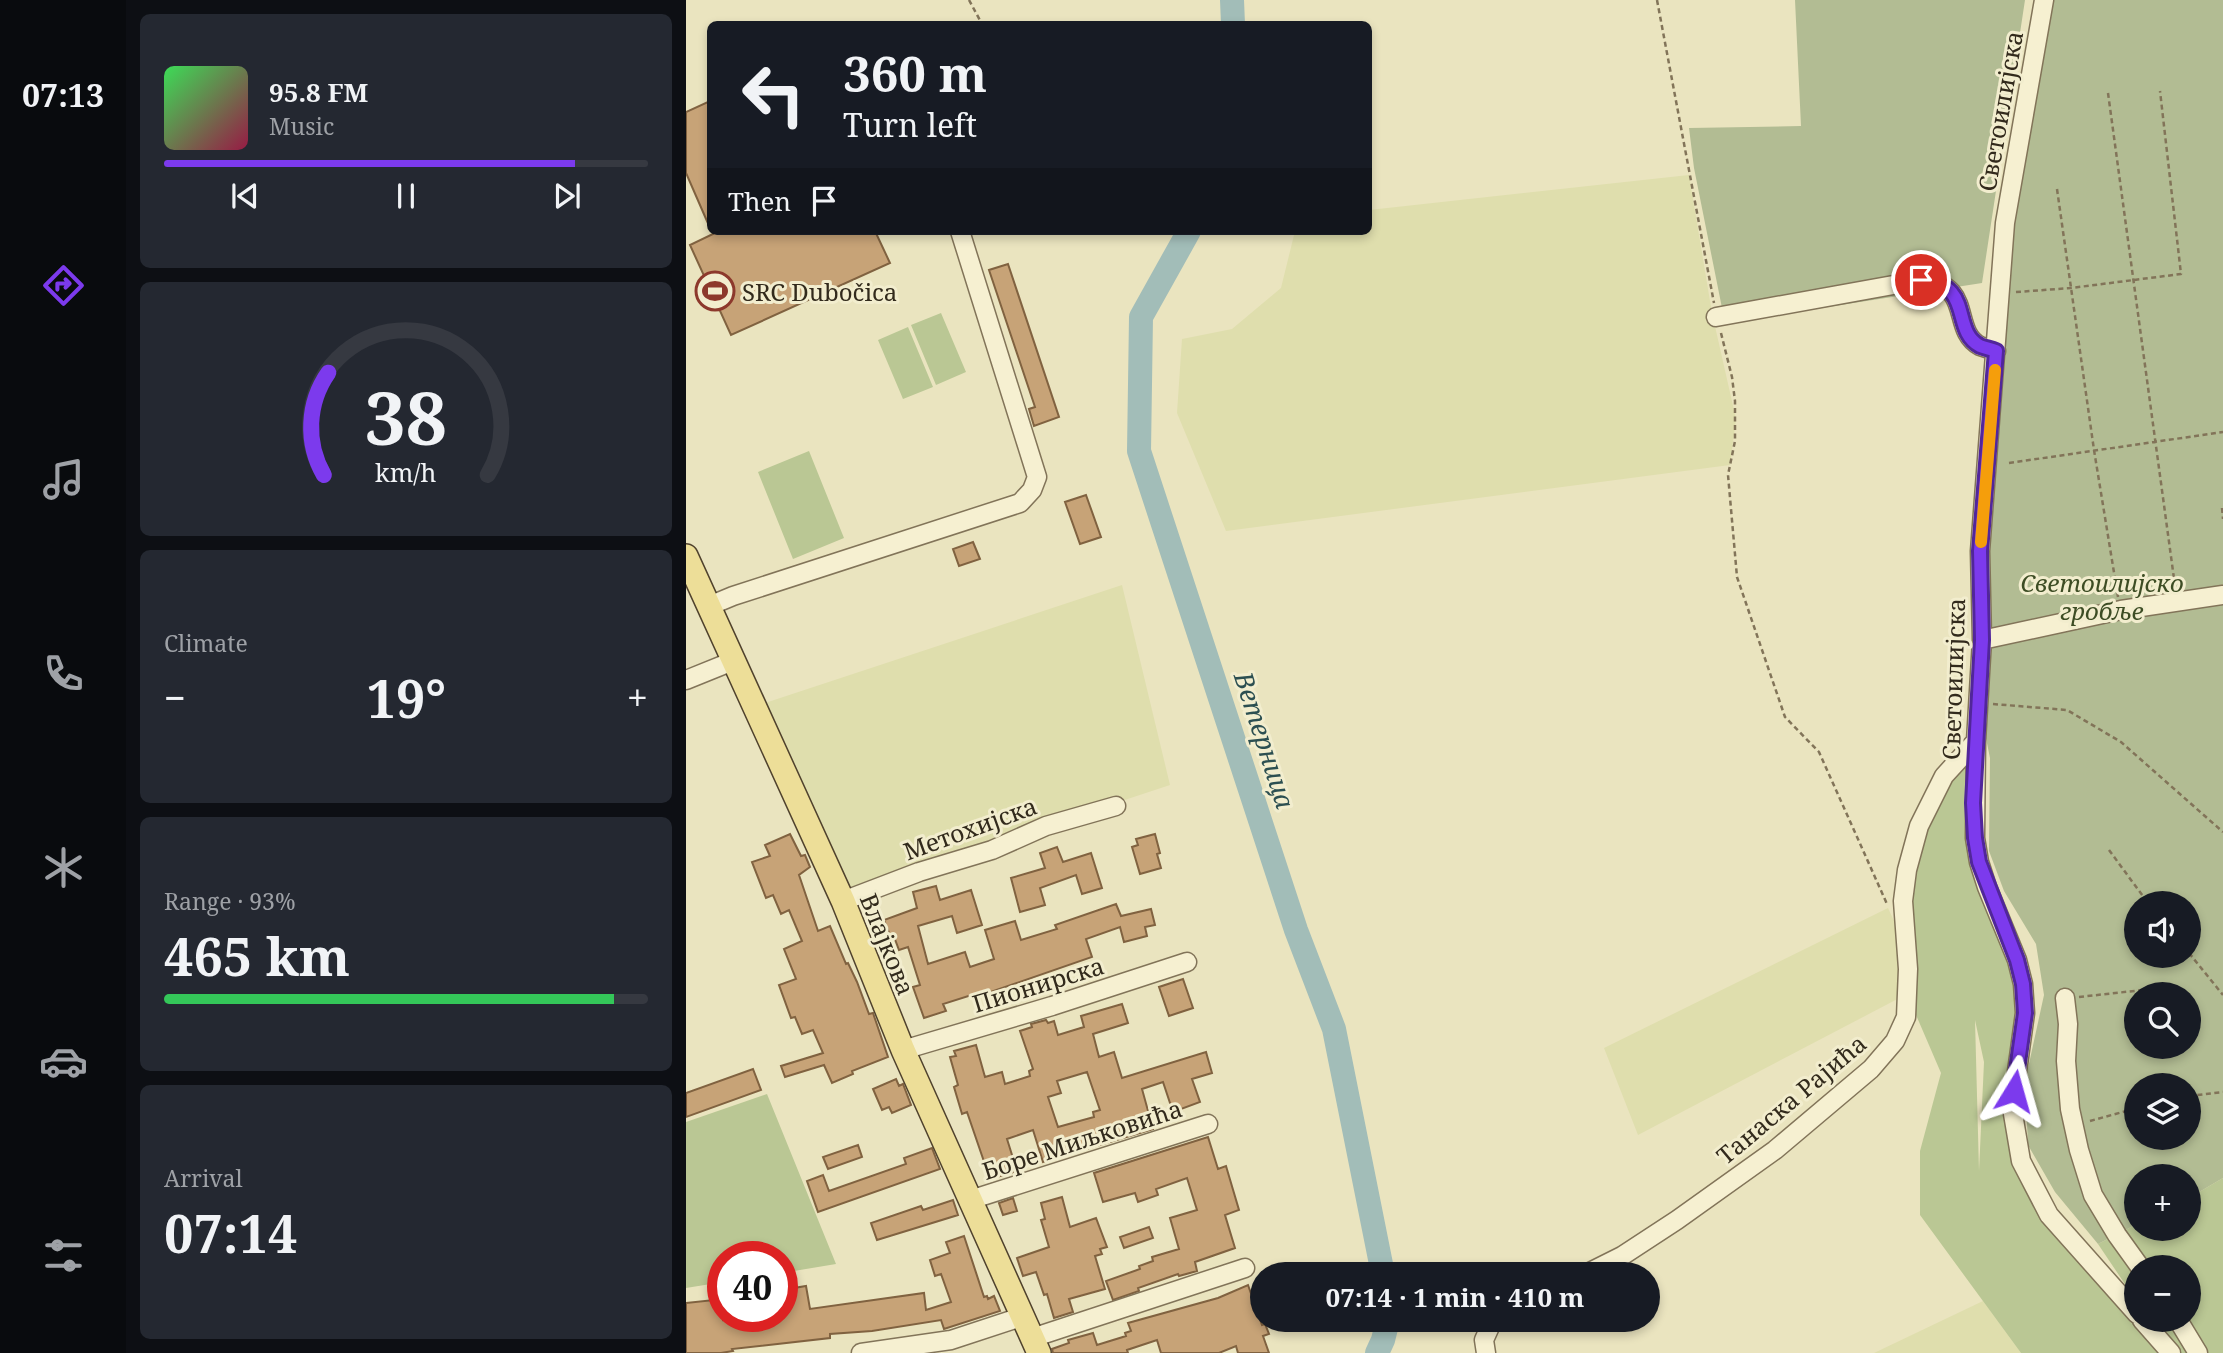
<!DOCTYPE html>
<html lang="en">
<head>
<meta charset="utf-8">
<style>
  body { margin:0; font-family:"Noto Serif",serif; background:#242831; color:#f1f3f6; height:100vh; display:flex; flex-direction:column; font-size:26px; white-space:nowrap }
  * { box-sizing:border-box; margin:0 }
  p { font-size:23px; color:#9ea1a6 }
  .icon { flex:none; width:38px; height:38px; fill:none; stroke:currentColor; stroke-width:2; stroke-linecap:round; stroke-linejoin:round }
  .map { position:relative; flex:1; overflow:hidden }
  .drawer { display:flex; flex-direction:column; gap:14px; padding:14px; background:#0d0f14; width:560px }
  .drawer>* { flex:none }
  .guide { position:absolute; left:21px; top:21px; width:665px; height:214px; border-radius:10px; box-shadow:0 4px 10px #0003; background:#171b24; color:#f1f3f6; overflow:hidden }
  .tools { position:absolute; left:1438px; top:891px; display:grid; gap:14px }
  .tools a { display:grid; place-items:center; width:77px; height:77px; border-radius:50%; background:#171b24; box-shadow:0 4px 10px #0003; font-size:35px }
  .speed { position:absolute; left:21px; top:1241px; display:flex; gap:14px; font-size:35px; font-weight:700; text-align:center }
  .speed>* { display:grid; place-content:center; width:91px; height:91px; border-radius:50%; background:#171b24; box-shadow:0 4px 10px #0003; line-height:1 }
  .speed .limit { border:10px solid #d22; background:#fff; color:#111 }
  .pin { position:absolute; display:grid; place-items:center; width:60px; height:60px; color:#fff; margin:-30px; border:4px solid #fff; border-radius:50%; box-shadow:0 2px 7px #0007 }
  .me { position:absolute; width:77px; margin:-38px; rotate:8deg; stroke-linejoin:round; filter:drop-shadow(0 0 5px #0008) }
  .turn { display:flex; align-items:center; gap:24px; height:147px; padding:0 21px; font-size:32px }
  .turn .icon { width:91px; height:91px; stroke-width:2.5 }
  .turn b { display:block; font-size:49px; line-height:60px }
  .then { display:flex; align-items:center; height:66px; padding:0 21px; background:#0003; gap:14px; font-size:26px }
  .big { font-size:52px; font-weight:700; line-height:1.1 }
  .drawer .card { flex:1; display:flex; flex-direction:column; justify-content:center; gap:10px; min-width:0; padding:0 24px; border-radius:10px; background:#242831 }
  .drawer .dial { align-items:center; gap:0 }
  .dial svg { height:182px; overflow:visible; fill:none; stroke:#363941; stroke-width:7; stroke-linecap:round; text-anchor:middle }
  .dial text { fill:#f1f3f6; stroke:none }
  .song { display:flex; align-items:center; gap:21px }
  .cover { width:84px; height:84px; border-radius:10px; background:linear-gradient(135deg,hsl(130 70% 55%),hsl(340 70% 35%)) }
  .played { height:7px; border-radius:4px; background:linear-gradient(90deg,#7c3aed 85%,#363941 85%) }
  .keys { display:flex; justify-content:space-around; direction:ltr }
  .heat { display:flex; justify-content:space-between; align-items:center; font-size:38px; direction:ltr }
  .charge { height:10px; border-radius:5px; background:linear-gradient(90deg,#34c759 93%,#363941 0) }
  .trip { position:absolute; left:564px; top:1262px; width:410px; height:70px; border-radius:35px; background:#171b24; box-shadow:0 4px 10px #0003; font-weight:700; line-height:70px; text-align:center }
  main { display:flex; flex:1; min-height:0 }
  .tabs { display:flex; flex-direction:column; width:126px; justify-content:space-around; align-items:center; background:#090b0e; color:#9ea1a6 }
  .tabs .icon { width:49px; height:49px }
  .tabs .selected { color:#7c3aed }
  .tabs b { font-size:32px; color:#f1f3f6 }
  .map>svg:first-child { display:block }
  .farmland { fill:#dfdead }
  .green { fill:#bac794; fill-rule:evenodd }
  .cemetery { fill:#b2bc93; fill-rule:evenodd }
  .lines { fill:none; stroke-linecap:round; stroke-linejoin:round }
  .river { stroke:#a2bdb8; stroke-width:24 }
  .building { fill:#c7a377; stroke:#806240; stroke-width:2; fill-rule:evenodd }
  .minor-casing { stroke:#827459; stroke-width:21 }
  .major-casing { stroke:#50422d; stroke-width:26 }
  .path { stroke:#827459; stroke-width:2.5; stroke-dasharray:5 3.5; stroke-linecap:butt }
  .minor { stroke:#f6f0d1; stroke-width:18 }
  .major { stroke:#edde98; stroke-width:23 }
  .route-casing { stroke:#51269a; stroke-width:18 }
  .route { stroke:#7c3aed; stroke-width:12 }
  .slow { stroke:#f59e0b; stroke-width:12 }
  .labels { text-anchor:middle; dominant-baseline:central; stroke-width:6; stroke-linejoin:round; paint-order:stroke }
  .street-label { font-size:24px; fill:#322a1c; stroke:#f2edce }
  .poi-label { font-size:24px; fill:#322a1c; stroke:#f2edce; text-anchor:start }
  .park-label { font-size:24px; font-style:italic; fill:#3d4d24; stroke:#f2edce }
  .water-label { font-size:26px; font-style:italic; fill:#2c4f51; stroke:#f2edce }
</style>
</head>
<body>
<main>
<nav class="tabs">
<b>07:13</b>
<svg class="icon selected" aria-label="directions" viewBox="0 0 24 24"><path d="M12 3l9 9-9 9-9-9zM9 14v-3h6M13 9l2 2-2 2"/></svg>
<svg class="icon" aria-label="music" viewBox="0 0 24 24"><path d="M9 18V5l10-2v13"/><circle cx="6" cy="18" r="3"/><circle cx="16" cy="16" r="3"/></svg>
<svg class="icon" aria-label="phone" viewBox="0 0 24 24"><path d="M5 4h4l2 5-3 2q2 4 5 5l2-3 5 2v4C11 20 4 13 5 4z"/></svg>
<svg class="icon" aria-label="climate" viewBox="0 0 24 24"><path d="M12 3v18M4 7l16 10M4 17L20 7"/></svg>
<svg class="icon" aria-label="car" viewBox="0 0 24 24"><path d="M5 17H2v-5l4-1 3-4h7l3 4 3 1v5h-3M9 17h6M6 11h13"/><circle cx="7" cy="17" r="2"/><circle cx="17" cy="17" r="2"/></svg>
<svg class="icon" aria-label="filters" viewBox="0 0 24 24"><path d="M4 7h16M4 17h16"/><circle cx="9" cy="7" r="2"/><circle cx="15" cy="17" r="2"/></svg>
</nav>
<section class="drawer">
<div class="card">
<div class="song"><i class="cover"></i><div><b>95.8 FM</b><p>Music</p></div></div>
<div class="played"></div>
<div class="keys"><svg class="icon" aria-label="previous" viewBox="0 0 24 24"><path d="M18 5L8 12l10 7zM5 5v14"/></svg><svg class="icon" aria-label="pause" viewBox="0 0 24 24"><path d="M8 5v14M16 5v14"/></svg><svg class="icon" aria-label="next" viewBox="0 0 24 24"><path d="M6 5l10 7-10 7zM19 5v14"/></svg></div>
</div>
<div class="card dial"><svg viewBox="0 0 100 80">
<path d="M14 69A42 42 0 1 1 86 69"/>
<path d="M14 69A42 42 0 0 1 16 24" stroke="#7c3aed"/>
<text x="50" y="56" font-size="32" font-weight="700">38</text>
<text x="50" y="72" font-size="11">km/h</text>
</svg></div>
<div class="card"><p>Climate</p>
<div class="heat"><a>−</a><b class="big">19°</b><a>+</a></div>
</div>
<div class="card"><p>Range · 93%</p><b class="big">465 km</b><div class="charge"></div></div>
<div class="card"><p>Arrival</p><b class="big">07:14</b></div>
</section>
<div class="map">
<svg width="1537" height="1353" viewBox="0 0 1537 1353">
  <rect width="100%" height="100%" fill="#eae4bf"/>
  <path class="farmland" d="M1003,175L1026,313L1050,419L1044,465L540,531L491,413L496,339L546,329L595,288L609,231H682L683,210Z
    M436,585L484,785L360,826L157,901L67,707Z
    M1202,908L1221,949V994L952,1135L918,1048Z
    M1297,1301L1335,1353H1188Z"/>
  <path class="green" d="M255,313L280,372L250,385L225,325Z
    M222,327L247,387L217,399L192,340Z
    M123,451L158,538L107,559L72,472Z
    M1290,741L1289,838L1337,984L1326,1108L1349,1190L1463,1320H1503V1267H1451V1302L1412,1244L1451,1224V1228H1503V1198L1537,1178V1353H1335L1234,1215V1151L1255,1073L1221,994V949L1233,826ZM1289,1020L1298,1062L1293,1171Z
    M81,1094L150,1264L96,1273V1256H37V1282L0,1288V1122Z"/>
  <path class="cemetery" d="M1109,0H1339L1296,283L1039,323L1008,168L1003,128L1115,126Z
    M1358,0H1537V1178L1503,1198V1176H1451V1224L1412,1244L1369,1192L1342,1145L1339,1082L1358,995L1350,944L1318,891L1303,851L1304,758L1293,704L1319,223ZM1451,903H1503V956H1451ZM1451,994H1503V1046H1451ZM1451,1085H1503V1138H1451Z"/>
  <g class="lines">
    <path class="river" d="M546,0L547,24
      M503,231L455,317L453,451L610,930L648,1029L697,1274
      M691,1353L697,1340L702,1320"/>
  </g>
  <path class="building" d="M24,101V228L0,173V112Z
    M26,231H189L204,263L45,335L4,245L27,234Z
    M322,264L373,417L348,426L343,409L349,407L303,270Z
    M400,495L415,537L394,544L379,502Z
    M287,542L294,559L273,566L267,549Z
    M104,834L115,856L119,855L124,867L113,875L132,931L144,926L160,964L162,963L171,982L183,1014L187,1013L202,1057L166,1071L167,1074L146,1083L138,1065L99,1077L95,1066L137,1053L127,1030L116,1034L109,1017L105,1018L93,985L110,979L98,949L116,941L103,910L95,914L87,895L80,898L66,862L84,856L79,845Z
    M469,834L474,853L471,854L475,868L454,874L446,847L452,845L450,839Z
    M371,847L377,862L405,853L416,888L396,894L390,875L354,888L359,905L334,912L325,878L359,868L354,853Z
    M250,886L254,900L285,890L296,925L271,933L266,916L232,926L242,964L279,952L284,967L308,959L299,930L329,921L335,940L371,929L369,925L430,904L435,916L465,909L469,925L459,927L461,936L438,942L434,927L400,939L406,957L296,995L295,992L257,1004L260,1011L238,1018L227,987L234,985L222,947L213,950L207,934L204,935L198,920L231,908L227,892Z
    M497,979L507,1008L483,1016L473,987Z
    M436,1004L442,1023L407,1034L413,1057L428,1052L436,1078L520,1052L526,1073L506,1079L514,1102L487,1112L477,1082L456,1089L467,1129L357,1162L347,1130L321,1139L331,1171L304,1179L281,1112L276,1114L268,1087L272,1085L264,1057L270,1056L268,1051L290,1045L299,1077L316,1072L319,1084L344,1076L343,1071L347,1069L334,1031L346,1027L345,1024L360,1020L362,1023L368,1021L372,1035L398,1027L395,1016ZM401,1072L414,1110L407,1112L408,1117L372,1127L362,1097L375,1093L371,1081Z
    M67,1069L75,1090L0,1117V1093Z
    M210,1079L213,1086L217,1084L225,1105L206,1113L203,1107L196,1110L187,1089Z
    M522,1137L532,1169L540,1166L553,1210L539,1215L549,1248L509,1262L511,1271L493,1276L492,1274L452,1288L453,1291L427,1300L420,1281L454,1269L453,1266L467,1261L466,1257L493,1249L484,1218L511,1210L501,1178L470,1189L472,1195L452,1202L449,1193L417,1202L408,1173Z
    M172,1145L176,1157L142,1169L137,1157Z
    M246,1148L254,1169L132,1212L121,1181L137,1175L143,1191L220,1164L218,1158Z
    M376,1197L384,1227L410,1218L421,1247L414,1249L416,1254L409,1256L419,1289L383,1299L387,1312L368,1318L361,1294L358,1295L350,1272L337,1276L331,1258L363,1247L355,1220L359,1219L355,1203Z
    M327,1198L331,1211L317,1215L313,1203Z
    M267,1200L272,1215L191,1240L185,1223L235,1206L237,1210Z
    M463,1227L467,1238L438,1248L434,1237Z
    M278,1236L298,1297L301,1296L302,1299L308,1296L314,1311L258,1329L255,1320L186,1331L144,1334V1338L46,1349L47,1351L35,1353H0V1303L37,1299V1320L68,1316H75V1319L96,1316V1290L120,1286L124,1309L238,1293L240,1310L265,1302L255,1274L249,1276L244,1260L264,1253L260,1242Z
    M562,1285L576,1325L579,1324L583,1334L577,1336L583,1353H552L550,1346L533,1353H475L471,1340L441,1350L442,1353H367L366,1349L383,1343L382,1340L407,1333L411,1345L440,1336L439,1333L445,1331L442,1323L532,1298Z"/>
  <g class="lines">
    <defs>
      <path id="minor" d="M1358,0L1319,223L1294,551L1296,640L1290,741L1289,838L1293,862L1301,887L1331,960L1337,984L1339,1013L1326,1108L1335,1161L1363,1215L1451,1314
        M1030,317L1235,280C1289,284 1264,330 1294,346C1299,348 1305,349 1310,351
        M23,606L47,596L334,503L346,490L351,477L274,231
        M1296,640L1435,610L1537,595
        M0,680L47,661
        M157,901L233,872L306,850L360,826L430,806
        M1379,998L1382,1024L1380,1061L1384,1109L1393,1150L1407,1195L1431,1235L1454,1267
        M217,1050L366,1006L501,962
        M284,1200L522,1124
        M900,1274L936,1256L991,1220L1089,1150L1185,1069L1209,1041L1220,1017L1222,969L1217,901L1221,870L1233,826L1258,776L1290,741
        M1456,1320L1485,1353
        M1492,1320L1512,1353
        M346,1338L559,1268
        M175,1353L265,1340L335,1317
        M800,1353L798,1340L807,1320"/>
      <path id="major" d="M0,556L157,901L217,1050L353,1353"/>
    </defs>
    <use href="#minor" class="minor-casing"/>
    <use href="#major" class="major-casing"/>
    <path class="path" d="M283,0L296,24
      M971,0L1028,303
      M1422,93L1489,586
      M1371,189L1408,450L1432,597
      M1330,292L1385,288L1495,274L1474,91
      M1035,333L1046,377L1049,401V441L1042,475L1051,577L1099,717L1133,752L1201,904
      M1323,463L1537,432
      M1536,508L1537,519
      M1307,704L1381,710L1435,742L1537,832
      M1423,850L1462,903
      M1503,953L1537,995
      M1393,997L1466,989
      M1503,1096L1537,1092
      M1404,1121L1451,1108"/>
    <use href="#minor" class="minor"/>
    <use href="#major" class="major"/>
  </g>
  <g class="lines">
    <defs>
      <path id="route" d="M1235,280C1289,284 1264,330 1294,346C1299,348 1305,349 1310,351L1294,551L1296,640L1287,803L1289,838L1293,862L1331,960L1337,984L1339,1013L1328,1091"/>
    </defs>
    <use href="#route" class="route-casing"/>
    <use href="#route" class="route"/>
    <path class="slow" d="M1295,542L1309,370"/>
  </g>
  <defs>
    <symbol id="stadium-ring" viewBox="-11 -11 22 22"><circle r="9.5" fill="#f2edce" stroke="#8d392c" stroke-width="1.5"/><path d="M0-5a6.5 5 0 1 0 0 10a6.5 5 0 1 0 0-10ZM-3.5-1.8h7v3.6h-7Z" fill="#8d392c"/></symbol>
  </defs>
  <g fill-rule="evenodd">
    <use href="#stadium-ring" x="7" y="269" width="44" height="44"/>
  </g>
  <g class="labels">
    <g class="street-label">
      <text transform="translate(1314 111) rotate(-80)">Светоилијска</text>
      <text transform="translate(1267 679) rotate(-88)">Светоилијска</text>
      <text transform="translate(284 828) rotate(-20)">Метохијска</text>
      <text transform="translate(202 944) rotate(68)">Влајкова</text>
      <text transform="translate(352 984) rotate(-17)">Пионирска</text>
      <text transform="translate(1105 1099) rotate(-40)">Танаска Рајића</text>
      <text transform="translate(396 1139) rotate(-18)">Боре Миљковића</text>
    </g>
    <g class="poi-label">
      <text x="56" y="291">SRC Dubočica</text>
    </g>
    <g class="park-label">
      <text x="1416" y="582">Светоилијско<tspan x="1416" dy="28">гробље</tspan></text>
    </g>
    <g class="water-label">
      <text transform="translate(579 740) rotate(72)">Ветерница</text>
    </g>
  </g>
</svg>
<div class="tools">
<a><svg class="icon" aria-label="sound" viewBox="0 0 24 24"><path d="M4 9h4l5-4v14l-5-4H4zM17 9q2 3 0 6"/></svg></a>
<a><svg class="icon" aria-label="search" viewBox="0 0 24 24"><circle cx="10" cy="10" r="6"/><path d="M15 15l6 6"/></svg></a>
<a><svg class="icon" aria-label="layers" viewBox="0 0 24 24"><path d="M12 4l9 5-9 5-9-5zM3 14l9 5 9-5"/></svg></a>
<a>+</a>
<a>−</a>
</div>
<div class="speed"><div class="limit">40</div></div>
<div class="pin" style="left:1235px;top:280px;background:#d93025"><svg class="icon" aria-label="arrive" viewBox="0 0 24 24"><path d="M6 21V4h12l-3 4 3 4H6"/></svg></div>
<svg class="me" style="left:1328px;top:1091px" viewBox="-20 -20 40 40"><path d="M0-17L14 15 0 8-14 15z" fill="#7c3aed" stroke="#fff" stroke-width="4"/></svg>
<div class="trip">07:14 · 1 min · 410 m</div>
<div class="guide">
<div class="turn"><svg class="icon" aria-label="left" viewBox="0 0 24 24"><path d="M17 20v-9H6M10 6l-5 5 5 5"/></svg><div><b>360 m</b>Turn left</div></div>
<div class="then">Then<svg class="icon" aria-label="arrive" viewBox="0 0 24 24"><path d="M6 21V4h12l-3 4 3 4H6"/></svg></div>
</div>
</div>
</main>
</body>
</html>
